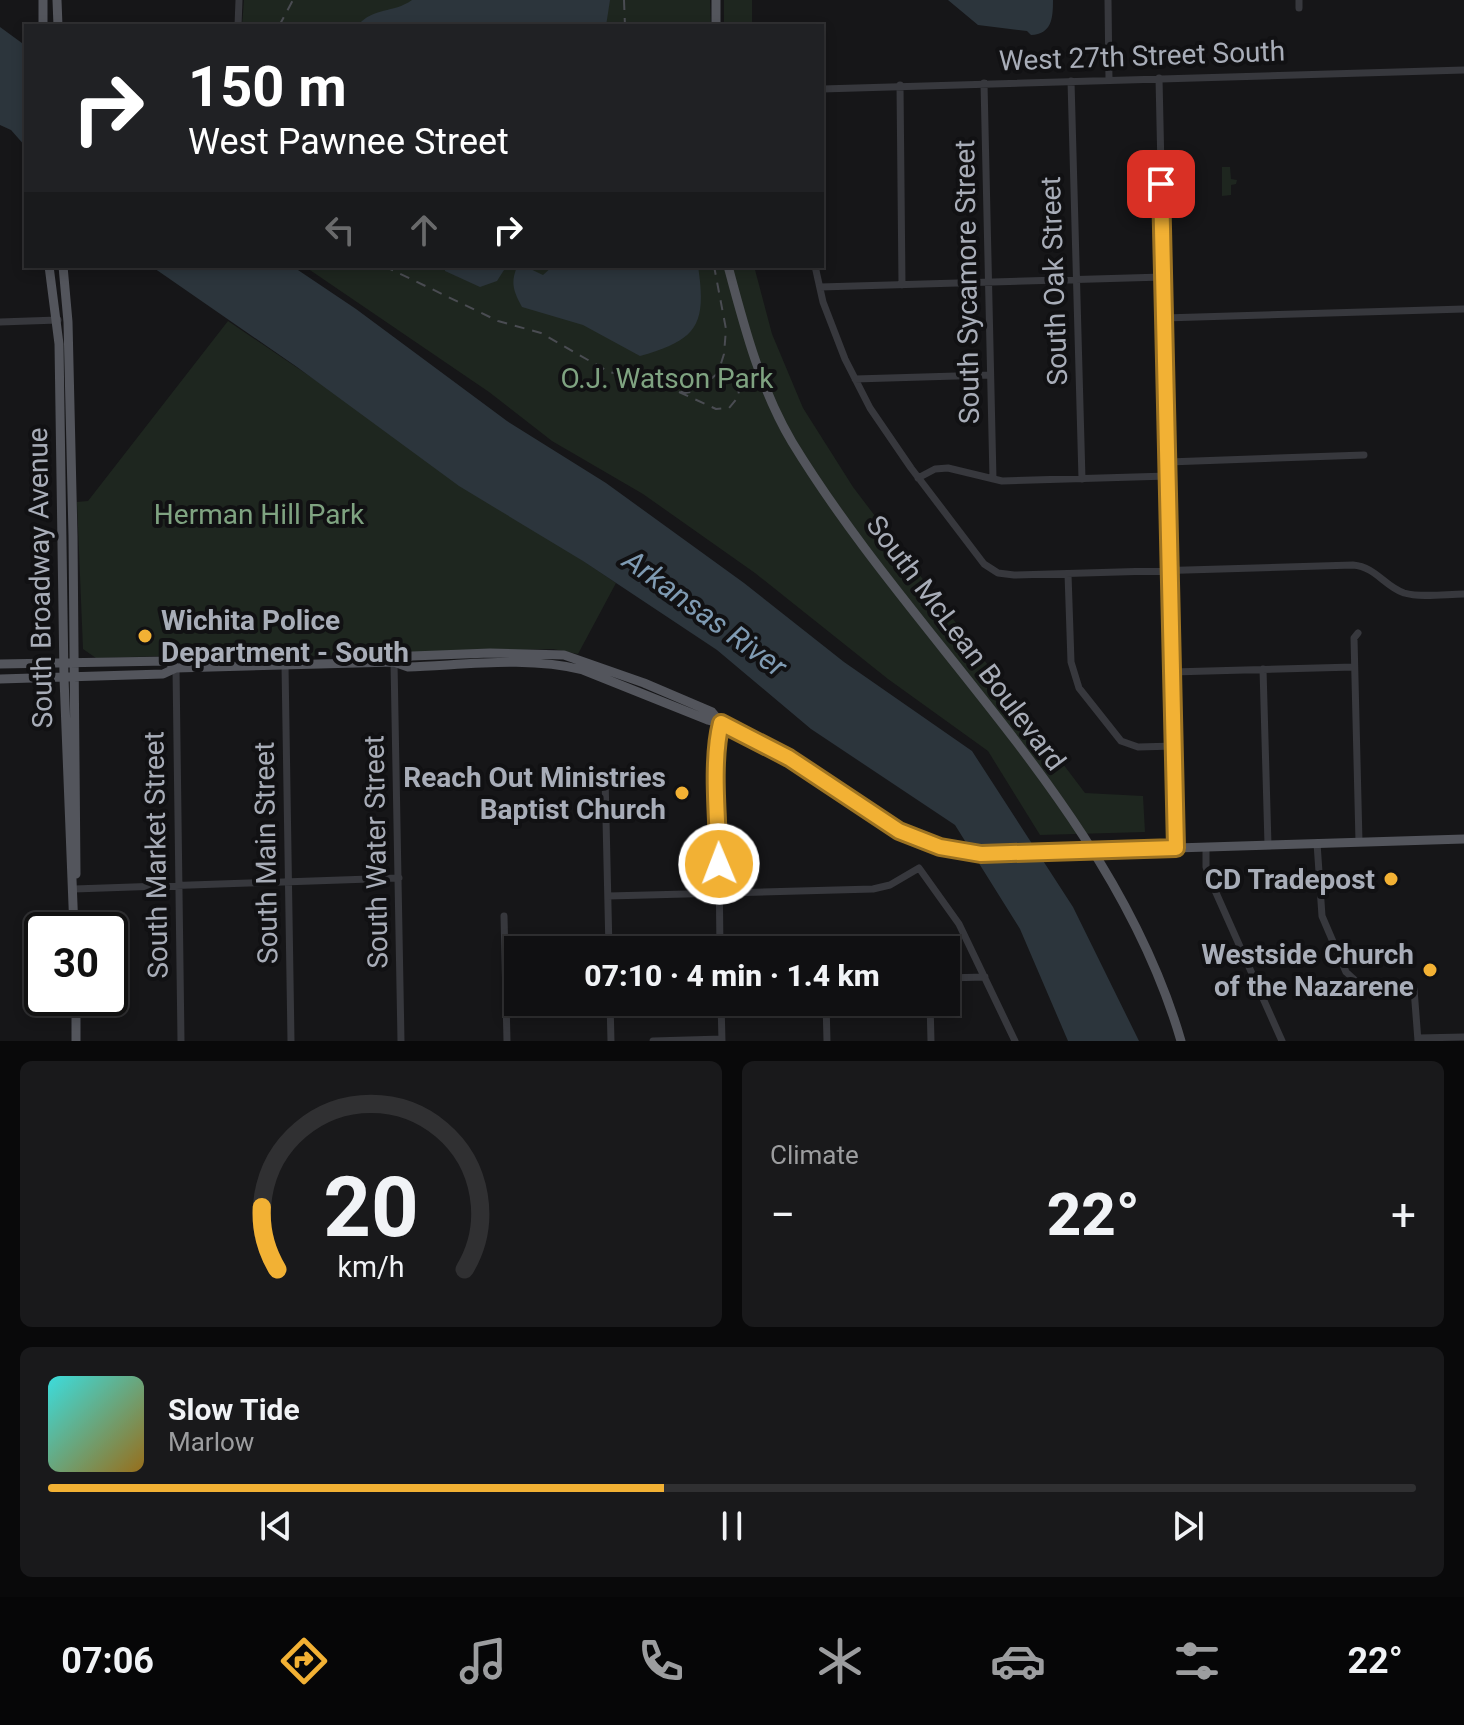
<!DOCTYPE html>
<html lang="en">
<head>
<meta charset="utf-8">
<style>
  body { margin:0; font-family:Roboto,sans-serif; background:#19191b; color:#f1f3f6; height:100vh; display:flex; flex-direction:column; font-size:30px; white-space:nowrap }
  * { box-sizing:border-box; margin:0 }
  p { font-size:26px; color:#9c9d9f }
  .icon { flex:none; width:44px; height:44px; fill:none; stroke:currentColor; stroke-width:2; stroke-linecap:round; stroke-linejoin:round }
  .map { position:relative; height:1041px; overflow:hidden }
  .sheet { display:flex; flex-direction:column; gap:20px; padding:20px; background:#09090a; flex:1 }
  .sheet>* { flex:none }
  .top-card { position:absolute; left:24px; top:24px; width:800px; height:244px; border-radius:0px; box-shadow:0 4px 12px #0003,0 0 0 2px #303032; background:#202124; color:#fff; overflow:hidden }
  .speed { position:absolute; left:24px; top:912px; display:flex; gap:16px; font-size:40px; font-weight:700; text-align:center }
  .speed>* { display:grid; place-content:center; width:104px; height:104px; border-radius:50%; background:#101012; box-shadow:0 4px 12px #0003,0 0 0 2px #303032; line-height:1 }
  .speed .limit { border:4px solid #111; border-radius:12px; background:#fff; color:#111 }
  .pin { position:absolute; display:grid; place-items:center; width:68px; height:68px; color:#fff; margin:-34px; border-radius:16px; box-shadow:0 4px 12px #0006 }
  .me { position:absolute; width:88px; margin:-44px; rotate:359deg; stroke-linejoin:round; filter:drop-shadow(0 0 6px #0008) }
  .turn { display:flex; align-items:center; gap:28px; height:168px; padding:0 32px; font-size:36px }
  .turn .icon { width:104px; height:104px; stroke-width:2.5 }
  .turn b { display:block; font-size:56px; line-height:68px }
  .lanes { display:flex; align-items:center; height:76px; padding:0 32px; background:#0003; justify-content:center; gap:40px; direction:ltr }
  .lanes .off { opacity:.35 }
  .big { font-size:60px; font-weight:800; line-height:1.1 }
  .sheet .widget { flex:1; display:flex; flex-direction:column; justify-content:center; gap:12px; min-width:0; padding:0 28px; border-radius:12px; background:#19191b }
  .sheet .dial { align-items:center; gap:0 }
  .dial svg { height:208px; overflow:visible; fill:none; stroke:#303032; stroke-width:7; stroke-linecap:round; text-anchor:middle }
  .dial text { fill:#f1f3f6; stroke:none }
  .song { display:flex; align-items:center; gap:24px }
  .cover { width:96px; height:96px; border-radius:12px; background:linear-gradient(135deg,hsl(180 70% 55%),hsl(40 70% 35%)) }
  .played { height:8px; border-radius:4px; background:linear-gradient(90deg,#f2b134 45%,#303032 45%) }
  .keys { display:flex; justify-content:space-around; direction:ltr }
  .heat { display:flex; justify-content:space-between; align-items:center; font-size:44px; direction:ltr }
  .sheet .tiles { flex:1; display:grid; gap:20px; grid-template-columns:1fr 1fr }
  .widget:last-child { grid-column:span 2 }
  .trip { position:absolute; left:504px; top:936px; width:456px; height:80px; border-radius:0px; background:#101012; box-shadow:0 4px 12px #0003,0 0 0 2px #303032; font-weight:800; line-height:80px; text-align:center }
  .tab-bar { display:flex; height:128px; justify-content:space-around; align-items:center; background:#060607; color:#9c9d9f }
  .tab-bar .icon { width:56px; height:56px }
  .tab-bar .on { color:#f2b134 }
  .tab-bar b { font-size:36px; color:#f1f3f6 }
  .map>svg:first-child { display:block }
  .green { fill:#1e261f }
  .water { fill:#2c353c }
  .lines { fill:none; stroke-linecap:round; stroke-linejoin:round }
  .minor { stroke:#37383d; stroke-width:7 }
  .major { stroke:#53555c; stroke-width:9 }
  .rail { stroke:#4a4c52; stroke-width:2; stroke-dasharray:10 8; stroke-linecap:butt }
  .route-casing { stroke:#9d7322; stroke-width:20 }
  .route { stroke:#f2b134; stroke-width:14 }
  .poi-dot { fill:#f2b134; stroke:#111113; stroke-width:3 }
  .labels { text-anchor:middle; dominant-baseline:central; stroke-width:8; stroke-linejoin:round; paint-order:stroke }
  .street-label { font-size:28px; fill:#a8adb8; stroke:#111113 }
  .park-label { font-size:28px; fill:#7fa381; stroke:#111113 }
  .poi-label { font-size:28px; font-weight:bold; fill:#a8adb8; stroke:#111113; text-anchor:end }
  .water-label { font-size:30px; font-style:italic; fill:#7f9bb3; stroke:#111113 }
</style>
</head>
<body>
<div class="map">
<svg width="1464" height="1041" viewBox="0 0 1464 1041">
  <rect width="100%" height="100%" fill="#161618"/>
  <path class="green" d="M244,0H710L711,26H242Z
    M724,0H752V26H724Z
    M1222,167H1230L1231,179L1237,180L1236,184L1231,185V195L1222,196Z
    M304,266H754L772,334L803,408L853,487L1085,793L1143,796L1145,832L1040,835L988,751L888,679L755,573L643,494L552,441L489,392Z
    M228,321L616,583L578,654L553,649L189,660L165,656L96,658L83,649L77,502L88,501Z"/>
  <path class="water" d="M412,0H610L606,26H357C375,6 392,14 412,0Z
    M948,0H1053C1053,18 1052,34 1031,35L1027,31L978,25Z
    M0,27L26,46V147L11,130L0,125Z
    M151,266H292L356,309L507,421L606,483L744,583L844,662L972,751L1073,907L1139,1041H1068L1020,929L955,825L811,729L717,650L583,561L459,486L297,367Z
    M445,266H502L504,270L497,281L480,287L445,271Z
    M524,266L543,275L553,266H698C707,325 697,340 640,356L583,325L522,307C514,292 510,283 517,267Z"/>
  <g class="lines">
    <path class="minor" d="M1108,0L1109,80
      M1299,0V8
      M238,26L239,0
      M1159,78L1176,848
      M1071,81L1082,479
      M984,83L993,479
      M900,85L902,285
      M822,89L1464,70
      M815,266L823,302L845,359L870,408L911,468L984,564L998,573L1014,575L1353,565C1376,567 1384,586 1404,593C1422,598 1446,594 1464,594
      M820,287L1163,277
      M1164,318L1464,309
      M0,322L58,320
      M855,379L990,375
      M1168,462L1364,455
      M918,478L935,469L948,468L1002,481L1168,476
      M1068,574L1071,662L1079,688L1121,741L1138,747L1175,746
      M1358,633L1354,638L1359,842
      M394,662L401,1041
      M285,665L291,1041
      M176,668L181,1041
      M1263,669L1268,845
      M1172,672L1354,667
      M605,776L609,950
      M1317,843L1322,916L1346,972L1357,982L1366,986L1409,985L1414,989L1418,1041
      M1206,847V867L1213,886L1282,1041
      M74,889L399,878
      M608,896L873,889L890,885L919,868L959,924L1015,1041
      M504,916L507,1041
      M720,950L718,776L721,723
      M946,978L985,977
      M610,1002L611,1041
      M721,1002L722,1041
      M826,1002L827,1041
      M930,1002L931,1041
      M1418,1038L1464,1037
      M653,1041L722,1039"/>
    <path class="major" d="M43,0V26
      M57,0L58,26
      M716,0V26
      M49,266L59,344L64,678L74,930
      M63,266L68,322L73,536L76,874
      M728,266C744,326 760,388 792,442C915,644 1114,809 1181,1041
      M394,662L408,667C465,665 527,656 583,670L708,720C728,724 746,735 764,745C823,776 876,826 939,847C952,851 967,852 981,854L1464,839
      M0,664L168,661L176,668
      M0,679L163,674L176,668L394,662L412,656L490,653L564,655L644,683L712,712L721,723
      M76,998V1041"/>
    <path class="rail" d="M624,0L625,26
      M279,26L293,0
      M384,266L498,321L541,333L609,372L655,382L685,393L691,392L711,379L718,373L724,354L726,329L714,266
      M679,392L716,409L729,408L739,396L738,385L728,377L712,378"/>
  </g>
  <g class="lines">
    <defs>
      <path id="route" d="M719,864C718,823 711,762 721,723L789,758L899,831L940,847L981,854L1176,848L1161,184"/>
    </defs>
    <use href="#route" class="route-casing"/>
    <use href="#route" class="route"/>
  </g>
  <g class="poi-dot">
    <circle cx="145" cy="636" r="8"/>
    <circle cx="682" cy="793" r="8"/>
    <circle cx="1391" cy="879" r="8"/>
    <circle cx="1430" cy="970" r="8"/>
  </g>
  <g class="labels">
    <g class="street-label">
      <text transform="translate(1142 56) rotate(-2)">West 27th Street South</text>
      <text transform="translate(1054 281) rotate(-92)">South Oak Street</text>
      <text transform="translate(967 282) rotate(-91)">South Sycamore Street</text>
      <text transform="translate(40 578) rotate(-91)">South Broadway Avenue</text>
      <text transform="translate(966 643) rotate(53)">South McLean Boulevard</text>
      <text transform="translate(376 852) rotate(-91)">South Water Street</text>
      <text transform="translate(266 853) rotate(-91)">South Main Street</text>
      <text transform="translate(156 855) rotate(-91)">South Market Street</text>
    </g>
    <g class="park-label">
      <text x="667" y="378">O.J. Watson Park</text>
      <text x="259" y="514">Herman Hill Park</text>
    </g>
    <g class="poi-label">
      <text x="161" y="620" text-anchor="start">Wichita Police<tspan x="161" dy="32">Department - South</tspan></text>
      <text x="666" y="777">Reach Out Ministries<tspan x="666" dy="32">Baptist Church</tspan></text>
      <text x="1375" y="879">CD Tradepost</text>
      <text x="1414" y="954">Westside Church<tspan x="1414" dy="32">of the Nazarene</tspan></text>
    </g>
    <g class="water-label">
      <text transform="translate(705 613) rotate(36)">Arkansas River</text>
    </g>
  </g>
</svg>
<div class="speed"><div class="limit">30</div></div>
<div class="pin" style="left:1161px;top:184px;background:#d93025"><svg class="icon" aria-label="arrive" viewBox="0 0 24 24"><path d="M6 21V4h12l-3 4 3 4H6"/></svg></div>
<svg class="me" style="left:719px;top:864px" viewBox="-20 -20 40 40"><circle r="17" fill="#f2b134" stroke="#fff" stroke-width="3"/><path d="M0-11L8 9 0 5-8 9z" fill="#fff"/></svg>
<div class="trip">07:10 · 4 min · 1.4 km</div>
<div class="top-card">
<div class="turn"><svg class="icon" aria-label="right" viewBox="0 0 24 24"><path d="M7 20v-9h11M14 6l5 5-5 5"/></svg><div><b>150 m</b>West Pawnee Street</div></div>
<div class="lanes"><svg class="icon off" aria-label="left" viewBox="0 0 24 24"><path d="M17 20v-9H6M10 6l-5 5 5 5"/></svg><svg class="icon off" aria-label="ahead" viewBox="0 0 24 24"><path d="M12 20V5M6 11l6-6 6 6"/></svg><svg class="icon" aria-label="right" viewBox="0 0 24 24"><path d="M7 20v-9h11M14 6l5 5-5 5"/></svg></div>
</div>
</div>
<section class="sheet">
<div class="tiles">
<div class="widget dial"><svg viewBox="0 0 100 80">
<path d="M14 69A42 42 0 1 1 86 69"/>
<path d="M14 69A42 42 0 0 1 8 45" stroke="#f2b134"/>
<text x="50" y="56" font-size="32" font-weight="700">20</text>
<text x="50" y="72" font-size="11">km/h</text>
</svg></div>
<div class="widget"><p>Climate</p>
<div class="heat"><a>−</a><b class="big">22°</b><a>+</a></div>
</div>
<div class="widget">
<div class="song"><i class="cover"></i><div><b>Slow Tide</b><p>Marlow</p></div></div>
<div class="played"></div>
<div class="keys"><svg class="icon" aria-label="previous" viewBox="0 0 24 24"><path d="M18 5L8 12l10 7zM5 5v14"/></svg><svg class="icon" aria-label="pause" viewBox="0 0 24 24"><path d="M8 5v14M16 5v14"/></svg><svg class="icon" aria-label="next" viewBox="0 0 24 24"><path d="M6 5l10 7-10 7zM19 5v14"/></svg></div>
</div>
</div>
</section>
<nav class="tab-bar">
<b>07:06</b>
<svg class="icon on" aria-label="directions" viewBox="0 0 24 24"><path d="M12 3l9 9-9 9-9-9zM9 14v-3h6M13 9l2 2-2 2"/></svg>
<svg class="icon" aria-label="music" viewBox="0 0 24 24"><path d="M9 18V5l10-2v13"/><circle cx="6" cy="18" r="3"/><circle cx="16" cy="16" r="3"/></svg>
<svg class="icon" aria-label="phone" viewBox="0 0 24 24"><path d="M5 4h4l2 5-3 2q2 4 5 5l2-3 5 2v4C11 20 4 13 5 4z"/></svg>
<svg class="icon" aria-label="climate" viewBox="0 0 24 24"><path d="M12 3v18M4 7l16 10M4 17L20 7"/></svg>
<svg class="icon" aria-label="car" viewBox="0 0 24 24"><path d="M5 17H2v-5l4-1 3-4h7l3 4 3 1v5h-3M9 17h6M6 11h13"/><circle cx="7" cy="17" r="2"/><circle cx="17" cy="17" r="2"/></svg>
<svg class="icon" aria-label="filters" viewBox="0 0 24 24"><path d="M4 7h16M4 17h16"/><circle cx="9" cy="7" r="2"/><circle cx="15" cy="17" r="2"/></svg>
<b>22°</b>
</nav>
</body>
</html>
